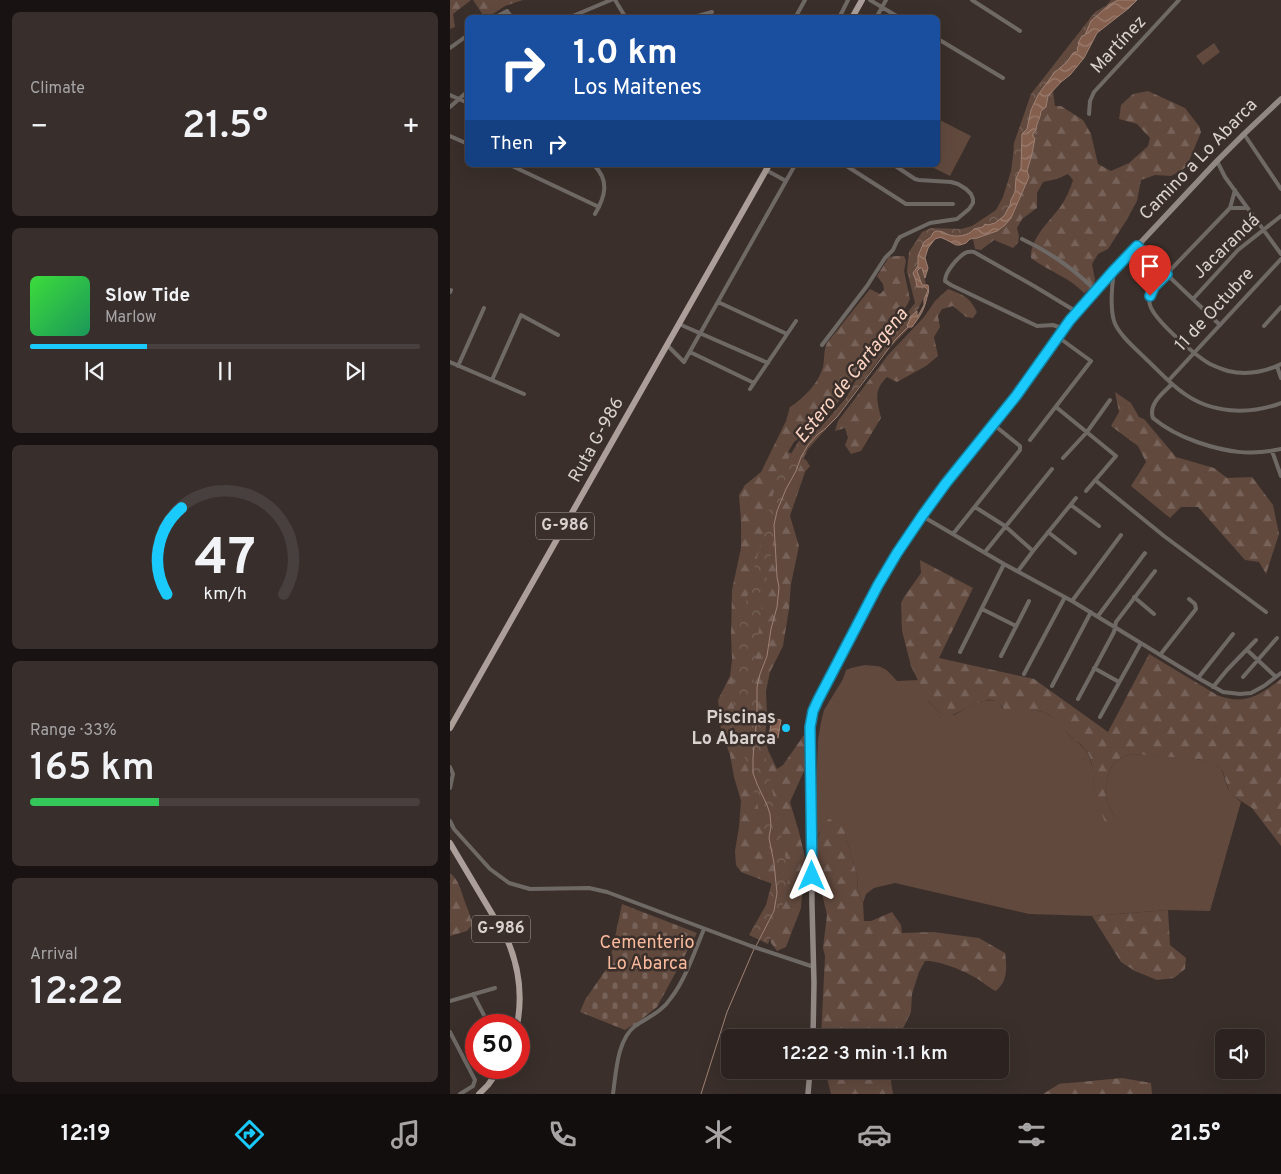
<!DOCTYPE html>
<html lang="en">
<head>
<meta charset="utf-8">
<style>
  body { margin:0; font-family:Overpass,sans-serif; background:#382f2d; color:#f1f3f6; height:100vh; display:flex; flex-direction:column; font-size:19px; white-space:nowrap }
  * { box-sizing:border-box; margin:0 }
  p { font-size:16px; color:#a6a4a5 }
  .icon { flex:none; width:28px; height:28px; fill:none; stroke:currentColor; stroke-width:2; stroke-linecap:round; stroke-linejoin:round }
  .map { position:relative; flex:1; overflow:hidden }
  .sheet { display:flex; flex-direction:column; gap:12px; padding:12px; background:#181312; width:450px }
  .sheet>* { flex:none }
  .guide { position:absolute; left:15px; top:15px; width:475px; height:152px; border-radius:8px; box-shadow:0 5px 20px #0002,0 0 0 1px #48403e; background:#1a4fa0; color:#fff; overflow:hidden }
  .controls { position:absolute; left:765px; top:1029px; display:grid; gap:10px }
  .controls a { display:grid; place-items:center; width:50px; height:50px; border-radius:8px; background:#2c2320; box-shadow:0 5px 20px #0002,0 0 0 1px #48403e; font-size:25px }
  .speed { position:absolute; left:15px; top:1014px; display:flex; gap:10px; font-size:25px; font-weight:700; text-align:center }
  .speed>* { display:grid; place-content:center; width:65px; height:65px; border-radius:50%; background:#2c2320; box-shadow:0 5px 20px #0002,0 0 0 1px #48403e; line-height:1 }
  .speed .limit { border:8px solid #d22; background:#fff; color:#111 }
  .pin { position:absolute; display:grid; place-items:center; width:42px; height:42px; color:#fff; margin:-51px -21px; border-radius:50% 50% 50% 0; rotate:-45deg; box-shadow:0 0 5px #0007 }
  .pin .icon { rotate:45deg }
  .me { position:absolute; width:55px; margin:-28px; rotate:0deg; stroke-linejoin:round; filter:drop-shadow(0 0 4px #0008) }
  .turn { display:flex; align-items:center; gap:18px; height:105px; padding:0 25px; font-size:22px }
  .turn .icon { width:65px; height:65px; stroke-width:2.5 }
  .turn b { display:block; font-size:35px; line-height:42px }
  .then { display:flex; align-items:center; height:48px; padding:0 25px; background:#0003; gap:10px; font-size:19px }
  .big { font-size:38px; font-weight:600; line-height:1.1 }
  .sheet .card { flex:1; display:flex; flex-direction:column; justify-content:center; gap:8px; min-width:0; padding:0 18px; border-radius:8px; background:#382f2d }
  .sheet .dial { align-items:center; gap:0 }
  .dial svg { height:130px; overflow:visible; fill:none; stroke:#48403e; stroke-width:7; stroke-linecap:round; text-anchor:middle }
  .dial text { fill:#f1f3f6; stroke:none }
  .song { display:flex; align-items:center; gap:15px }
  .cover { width:60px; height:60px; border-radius:8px; background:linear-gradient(135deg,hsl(120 70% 55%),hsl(150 70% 35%)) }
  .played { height:5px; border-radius:2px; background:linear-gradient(90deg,#1bcafc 30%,#48403e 30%) }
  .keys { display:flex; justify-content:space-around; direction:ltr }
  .heat { display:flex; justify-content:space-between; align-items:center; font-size:28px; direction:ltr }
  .charge { height:8px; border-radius:4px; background:linear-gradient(90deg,#34c759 33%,#48403e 0) }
  .trip { position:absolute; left:271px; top:1029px; width:288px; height:50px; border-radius:8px; background:#2c2320; box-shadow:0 5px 20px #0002,0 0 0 1px #48403e; font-weight:600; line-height:50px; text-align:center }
  .dock { display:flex; height:80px; justify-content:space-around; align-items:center; background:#120e0d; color:#a6a4a5 }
  .dock .icon { width:35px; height:35px }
  .dock .current { color:#1bcafc }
  .dock b { font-size:22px; color:#f1f3f6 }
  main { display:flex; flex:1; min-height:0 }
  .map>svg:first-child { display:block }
  .grass { fill:#61493e }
  .forest { fill:url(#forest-firs) }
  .cemetery { fill:url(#cemetery-stones) }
  .park { fill:url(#park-crowns) }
  .water { fill:url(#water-waves); stroke:#9e8174 }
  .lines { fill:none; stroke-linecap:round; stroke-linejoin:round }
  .stream { stroke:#9e8174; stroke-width:1 }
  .street { stroke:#6f6966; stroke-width:4 }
  .secondary { stroke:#918884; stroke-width:5.5 }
  .primary { stroke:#ac9f9a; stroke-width:6 }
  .route-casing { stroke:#1283a4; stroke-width:12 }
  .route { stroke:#1bcafc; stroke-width:9 }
  .poi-dot { fill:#1bcafc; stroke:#3a2f2a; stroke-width:2 }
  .labels { text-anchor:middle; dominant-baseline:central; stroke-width:5; stroke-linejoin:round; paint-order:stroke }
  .shield { fill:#3a2f2a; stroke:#a9a09d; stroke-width:1 }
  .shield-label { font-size:16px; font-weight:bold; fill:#d9d1ce }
  .street-label { font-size:18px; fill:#d9d1ce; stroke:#3a2f2a }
  .poi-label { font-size:18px; font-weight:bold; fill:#d9d1ce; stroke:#3a2f2a; text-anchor:end }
  .park-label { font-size:18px; fill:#faba9d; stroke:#3a2f2a }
  .water-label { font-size:19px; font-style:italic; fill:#fcd4c2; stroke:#3a2f2a }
</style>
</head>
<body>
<main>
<section class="sheet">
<div class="card"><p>Climate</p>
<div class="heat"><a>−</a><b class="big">21.5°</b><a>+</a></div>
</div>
<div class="card">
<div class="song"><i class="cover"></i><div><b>Slow Tide</b><p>Marlow</p></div></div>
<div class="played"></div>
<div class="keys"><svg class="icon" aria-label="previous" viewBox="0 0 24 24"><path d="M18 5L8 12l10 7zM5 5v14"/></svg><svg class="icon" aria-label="pause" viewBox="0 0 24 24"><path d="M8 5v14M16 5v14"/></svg><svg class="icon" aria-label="next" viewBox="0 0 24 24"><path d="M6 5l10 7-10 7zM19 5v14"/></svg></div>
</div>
<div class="card dial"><svg viewBox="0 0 100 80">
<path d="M14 69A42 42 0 1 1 86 69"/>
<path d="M14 69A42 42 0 0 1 23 16" stroke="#1bcafc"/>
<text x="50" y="56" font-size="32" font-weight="700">47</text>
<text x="50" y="72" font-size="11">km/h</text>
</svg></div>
<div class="card"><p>Range · 33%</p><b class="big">165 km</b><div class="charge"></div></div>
<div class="card"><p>Arrival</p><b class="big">12:22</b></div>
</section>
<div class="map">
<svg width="831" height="1094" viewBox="0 0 831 1094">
  <defs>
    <pattern id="forest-firs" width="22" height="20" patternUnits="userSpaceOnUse" patternTransform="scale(1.25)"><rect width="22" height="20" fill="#61493e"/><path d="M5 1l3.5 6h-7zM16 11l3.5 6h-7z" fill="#776259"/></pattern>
    <pattern id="cemetery-stones" width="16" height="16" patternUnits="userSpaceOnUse" patternTransform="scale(1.25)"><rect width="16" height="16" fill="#61493e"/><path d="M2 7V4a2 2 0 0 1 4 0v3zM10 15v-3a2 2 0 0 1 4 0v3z" fill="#776259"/></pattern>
    <pattern id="park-crowns" width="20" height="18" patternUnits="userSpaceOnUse" patternTransform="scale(1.25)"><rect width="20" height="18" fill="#61493e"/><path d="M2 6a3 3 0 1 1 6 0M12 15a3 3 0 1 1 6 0" fill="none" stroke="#776259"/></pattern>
    <pattern id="water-waves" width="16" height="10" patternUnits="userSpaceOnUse" patternTransform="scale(1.25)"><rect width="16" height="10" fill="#845f4e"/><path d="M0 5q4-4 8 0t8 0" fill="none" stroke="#9a7c6e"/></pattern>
  </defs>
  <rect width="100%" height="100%" fill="#3a2f2a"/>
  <path class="grass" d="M764,43L770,52L753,65L746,56Z
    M488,119L521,136L500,176L478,165H488Z
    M415,665C433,666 435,667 447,681L468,680L479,702L490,713L504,715C518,708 530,697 548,701L552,708L573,712L581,710L594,712L607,720L617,733L635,749L639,755L643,770L644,786L651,807L666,819C663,812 658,805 656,797C655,793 656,787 657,782C660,765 666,757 684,754C703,756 756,755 769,767C776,774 775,788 782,795C784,797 788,799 791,802L760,911L718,910L642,916L579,914L445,883L424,888L416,894L413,903L408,891L407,876L395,833L370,831L364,846L368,740L371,722L374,710L393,679L396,670L401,668Z"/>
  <path class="forest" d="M0,0H21L3,14L5,27L0,29Z
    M23,0H73L55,6L38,17L35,18Z
    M603,91L605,106H611L633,120L641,134L648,164L661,171L679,163L698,146L700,138L687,124L669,119L671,105L683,94L698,91L735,108L749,126L751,132L737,166L732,170L721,176L705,175L691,180L687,201L676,221L658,249L648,254L642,264L645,280L643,287L634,293C619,277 598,271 581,258C580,238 600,221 611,206C616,198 620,190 623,180L618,174L607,179L593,182L587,193V208L572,219L567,228L569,236L568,243L563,248L544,240L531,250L525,249L523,239L532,236L563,213L579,177L577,171L582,154L585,138L583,137V133L591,115V111L598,96Z
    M446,256H454L456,261L454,271L460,299L457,305L444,324L428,341L393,396L368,426L355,433L344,442L338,452L356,460L360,466L355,472L340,516L349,546L341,584L339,609L333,646L320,672L316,691L317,714L315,738L318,750L327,769L333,765L354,735L355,769L340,802L349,832L355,857L351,908L336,947L327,951L321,943L319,932L331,887L291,872L286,865L285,851L289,827L291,801L284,777L280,755L271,730L268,700L280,676L282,659L281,636L282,590L291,548V521L289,495L295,485L311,472L336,421L340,407C354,398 368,384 373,367C375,359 373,352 377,343L420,289L430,294L434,290L433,284L427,276L439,257Z
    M498,289C513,295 519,296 527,312L523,318L516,317L503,306L492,309L488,316L490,327L484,337L488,356L476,366L447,382L437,377C423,391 427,400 431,418L411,451L401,454L395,445L398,438L395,428L385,431L388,421L438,355L474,317L485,301Z
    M665,392L681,403L689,417L694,419L726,457L764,468L777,478L802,477L823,505L829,534L816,574L809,562L795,560L748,507H731L720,518L681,486L696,462L688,446L661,426L669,412Z
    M470,560L523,588L489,658L584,679L658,732L699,654L767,695C794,706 810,695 831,679V846L802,808L780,794L773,772L768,766L762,763L747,759L684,754C666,757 660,765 657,782C656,787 655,793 656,797C658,805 663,812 666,819L662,826L655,823C651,811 647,799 644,786C642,774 644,761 636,750C630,743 622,738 616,732C609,724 603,715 593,712C581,708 573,715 563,714C552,712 550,698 538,700C522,703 511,713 496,717L490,713L479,702L475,695L461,666L452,631L451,603L454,597L471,573Z
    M379,819L387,820L393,825L407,876L408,891L413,903L414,921H421L442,912L451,925L452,933L483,932L529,938L555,953C557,967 558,981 546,991C539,988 533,982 526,978C515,971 488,960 475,961L469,972L462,994L461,1012L449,1037H371L375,956L373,948L377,915L370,885L362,853L373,824Z
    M0,873C9,880 11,891 15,902C18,910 21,916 22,925L17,931L0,936Z
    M718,910L720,945L736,958L735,969L724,978L707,980L685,971L671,962L642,916Z
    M375,1070H443L441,1082L443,1094H381Z
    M672,1078L701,1083L702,1094H593L609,1084Z"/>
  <path class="cemetery" d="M172,904L247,933L207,1007L188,1022L175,1030L130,1012L135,1000L159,965Z"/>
  <path class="park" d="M661,0H675L611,69L589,114L569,190L554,218L508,242L487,238L482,241L472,263L477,291L459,328L430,358L385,419L358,449L328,514L311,612L303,675L315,754L339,875L336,896L318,944L299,935L316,905L325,870L285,721L283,692L288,633L328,475L350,439L362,433L370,428L396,398L410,373L465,303L457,271L459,252L472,232L481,228L511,229L522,226L546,210L553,197L561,171L563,156L564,143L581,94L645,12L657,5Z"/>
  <path class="water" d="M668,0H687L679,8L647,33L634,58L620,75L611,82L598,96L596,107L591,111C591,118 586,123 586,130L583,133V137L585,138L582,154L577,171L579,177L561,218L555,225L547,231L527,238L520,239L516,243L510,245H506L491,237L485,239L478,248L475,258L478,268L475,278L472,268H470L467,271L472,285H478C479,290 479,292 477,297C474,311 470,316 462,327H458L457,325L460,320V317L467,311V315L468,316L474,305V299L478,290L475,287H467L466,281L463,273L468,266V256L474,242L481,237L483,233L486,231C492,231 493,232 497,234C505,238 519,236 524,229L533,227L535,224L538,225L545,223L554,216L560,205L561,200L565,192L566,178L571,168L572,134L577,129L581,110L588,95L604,73L617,62L623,53L628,51L627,48L629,45L628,43L632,36L635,35L641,21L659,5Z
    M322,718L331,720L328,738L319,736Z"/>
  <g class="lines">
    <path class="stream" d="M306,946L324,911L327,893L324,863L319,838L321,826L320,814L317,805L307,784L303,773V757L307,716V687L310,674L317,656L321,629L327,607L329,587L327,577L324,525L327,511L336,489L346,471L351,457L358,445L368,434L375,429L387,417L445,340L458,327
      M251,1094L277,1012L304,949"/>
    <path class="street" d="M165,0L176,18
      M420,0L450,18
      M522,0L570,31
      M44,18L57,11L62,18
      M118,18L161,0
      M241,18L262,12
      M345,18L355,0
      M389,18L398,0
      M426,18L436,0
      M488,39L553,78
      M0,48L18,35
      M0,95L18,103
      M0,107L18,91
      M639,114L640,101L644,92L729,0
      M794,134L831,189
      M0,136L18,144
      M767,161L775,177L831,254
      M60,165L149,207
      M144,165C160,181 155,197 145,214
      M395,165L456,204H503
      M316,170L336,181
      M785,190L780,208L704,287C700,293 698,299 700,305C704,320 746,356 760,364C766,367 772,369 778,371C796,375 815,372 831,364
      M780,208H797
      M572,239C600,252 624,269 646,291
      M687,246L770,325
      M664,271C662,285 660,307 664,321C668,334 686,349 696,359C708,370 719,383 732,392C761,414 799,415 831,403
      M0,292L1,290
      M743,299L788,250L831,216
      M268,302L337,334
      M229,324L318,363
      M814,326L831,307
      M614,329L603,325L587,326L501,285L495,281C495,272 507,258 515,253C519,251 520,252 524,252L584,286L627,312
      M217,345L234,362L345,165
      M372,345L417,286L435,258L443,250L447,241L450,237L480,223L507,219L519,209L523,203V199L521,194L516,189L508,184L501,182L469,180L465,179L444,165
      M240,352L304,383
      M0,362L74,394
      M8,366L34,308
      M827,366L831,378
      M42,380L71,315L108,335
      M719,380L831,259
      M722,384C713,393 698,404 703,418C716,429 730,436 747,442C776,452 800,456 831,449
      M300,389L346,321
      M606,407L666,456L636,491
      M580,440L641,361L608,337
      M822,451L831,476
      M613,458L637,432L660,400
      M645,480L714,536L816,612
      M621,505L649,526
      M525,507L555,526L583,551
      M472,516L554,564L622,601L748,678L773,692L790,694L801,693L814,686L831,673
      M598,532L625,553
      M503,534L570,450V446L544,425
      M535,552L602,469
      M568,571L583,551L626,498
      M684,597L704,614
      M622,601L671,535
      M532,609L566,626
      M648,616L695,553
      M797,650L826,677
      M510,652L554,564
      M710,655L746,609L745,604L739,599
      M551,656L579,601
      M644,668L669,682
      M574,674L615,597
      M793,677L827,638
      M748,678L783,634
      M602,686L641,612
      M763,687L777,670L806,640
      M628,699L664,632L666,622L705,571
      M650,717L691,643
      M0,767L3,774L0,788
      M0,821L4,829L40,869L59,883L80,889L139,888L157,892L301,946L364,967
      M23,994L39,1025
      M0,1001L45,988
      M0,1032L25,1080L23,1086L10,1094
      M163,1094C166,1073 167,1040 185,1026C198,1017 212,1012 221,998C235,980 245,951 254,929"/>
    <path class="secondary" d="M363,1038L364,983L362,905L360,727L363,711L368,700L428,585L457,537L496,483L567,396L596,356L620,320L664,271L767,161L794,134L831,99
      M358,1094L360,1070"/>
    <path class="primary" d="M402,18L412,0
      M0,728L319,165
      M0,843L57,939C69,967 73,995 67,1025
      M29,1094L38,1085L50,1068"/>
  </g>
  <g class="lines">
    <defs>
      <path id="route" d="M362,876L360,727L363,711L368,700L428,585L447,553L472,516L496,483L566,396L620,320L664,270L687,246L717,274L704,287L700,296"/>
    </defs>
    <use href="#route" class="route-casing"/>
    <use href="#route" class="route"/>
  </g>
  <circle class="poi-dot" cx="336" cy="728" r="5"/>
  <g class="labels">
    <g class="shield">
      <rect x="86" y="512.5" width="58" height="27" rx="4"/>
      <rect x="22" y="915.5" width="58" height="27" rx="4"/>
    </g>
    <g class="shield-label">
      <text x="115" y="526">G-986</text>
      <text x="51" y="929">G-986</text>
    </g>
    <g class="street-label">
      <text transform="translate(669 45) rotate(-47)">Martínez</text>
      <text transform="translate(749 160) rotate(-46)">Camino a Lo Abarca</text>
      <text transform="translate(777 247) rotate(-44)">Jacarandá</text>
      <text transform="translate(765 310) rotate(-47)">11 de Octubre</text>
      <text transform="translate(147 440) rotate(-61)">Ruta G-986</text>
    </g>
    <g class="poi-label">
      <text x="326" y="718">Piscinas<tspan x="326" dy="21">Lo Abarca</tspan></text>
    </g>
    <g class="park-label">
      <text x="197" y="943">Cementerio<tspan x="197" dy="21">Lo Abarca</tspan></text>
    </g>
    <g class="water-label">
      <text transform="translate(402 376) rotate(-51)">Estero de Cartagena</text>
    </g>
  </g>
</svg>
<div class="controls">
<a><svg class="icon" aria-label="sound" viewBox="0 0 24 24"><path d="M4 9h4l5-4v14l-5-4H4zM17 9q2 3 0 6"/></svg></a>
</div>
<div class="speed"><div class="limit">50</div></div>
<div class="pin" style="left:700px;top:296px;background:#d93025"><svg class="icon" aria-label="arrive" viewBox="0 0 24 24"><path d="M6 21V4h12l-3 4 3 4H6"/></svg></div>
<svg class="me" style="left:362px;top:876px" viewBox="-20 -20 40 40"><path d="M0-17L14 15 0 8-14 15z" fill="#1bcafc" stroke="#fff" stroke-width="4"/></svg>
<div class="trip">12:22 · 3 min · 1.1 km</div>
<div class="guide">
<div class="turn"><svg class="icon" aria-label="right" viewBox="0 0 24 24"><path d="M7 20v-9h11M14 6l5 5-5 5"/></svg><div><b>1.0 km</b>Los Maitenes</div></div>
<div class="then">Then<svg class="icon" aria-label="right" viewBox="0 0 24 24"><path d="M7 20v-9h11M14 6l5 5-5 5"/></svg></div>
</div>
</div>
</main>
<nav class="dock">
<b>12:19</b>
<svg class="icon current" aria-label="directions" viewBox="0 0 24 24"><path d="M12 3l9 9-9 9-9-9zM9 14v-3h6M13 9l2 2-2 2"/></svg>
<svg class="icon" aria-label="music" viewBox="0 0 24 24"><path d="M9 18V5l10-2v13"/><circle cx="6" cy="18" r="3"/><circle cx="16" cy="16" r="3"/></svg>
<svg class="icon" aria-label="phone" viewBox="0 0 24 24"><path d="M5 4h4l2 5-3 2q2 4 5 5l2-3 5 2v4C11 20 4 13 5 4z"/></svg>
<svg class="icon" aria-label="climate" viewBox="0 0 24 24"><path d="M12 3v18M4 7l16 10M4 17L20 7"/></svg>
<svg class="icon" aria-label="car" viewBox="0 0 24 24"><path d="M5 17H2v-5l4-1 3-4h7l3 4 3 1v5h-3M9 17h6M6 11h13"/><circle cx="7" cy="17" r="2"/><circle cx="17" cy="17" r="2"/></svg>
<svg class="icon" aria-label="filters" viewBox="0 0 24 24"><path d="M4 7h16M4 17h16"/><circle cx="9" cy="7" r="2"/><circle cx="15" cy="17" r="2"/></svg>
<b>21.5°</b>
</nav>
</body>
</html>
